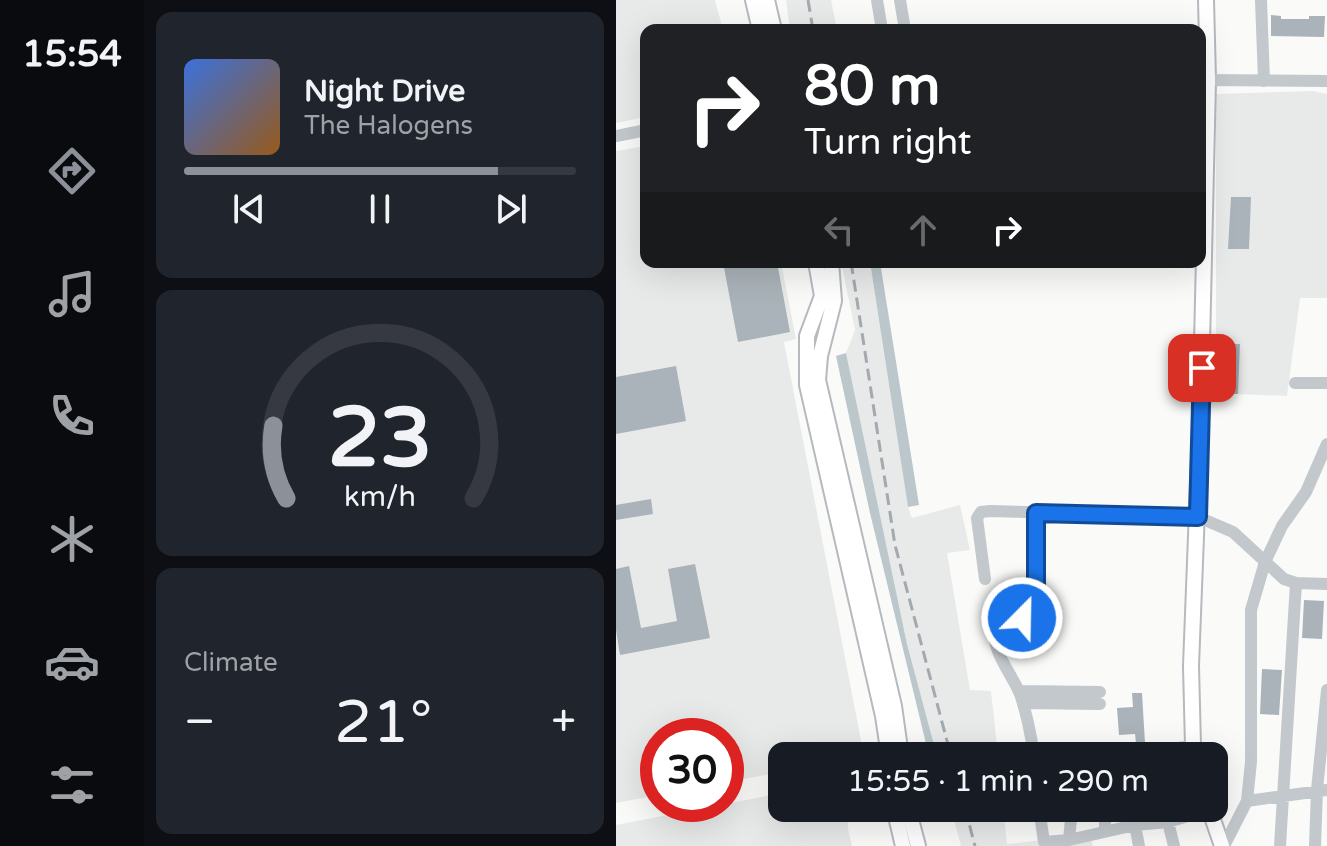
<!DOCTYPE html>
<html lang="en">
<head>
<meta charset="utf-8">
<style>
  body { margin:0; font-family:"Varela Round",sans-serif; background:#20242c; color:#f1f3f6; height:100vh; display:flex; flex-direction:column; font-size:30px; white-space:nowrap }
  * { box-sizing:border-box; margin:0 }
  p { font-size:26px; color:#9ea1a6 }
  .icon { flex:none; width:44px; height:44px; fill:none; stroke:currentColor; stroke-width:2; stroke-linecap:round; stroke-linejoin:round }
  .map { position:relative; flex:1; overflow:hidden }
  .details { display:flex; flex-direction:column; gap:12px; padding:12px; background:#0d0f14; width:472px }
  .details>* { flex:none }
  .banner { position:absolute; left:24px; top:24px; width:566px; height:244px; border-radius:16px; box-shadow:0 8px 32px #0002; background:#202124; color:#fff; overflow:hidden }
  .speed { position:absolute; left:24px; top:718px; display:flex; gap:16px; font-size:40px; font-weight:700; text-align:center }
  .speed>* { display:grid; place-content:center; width:104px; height:104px; border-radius:50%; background:#171b24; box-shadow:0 8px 32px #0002; line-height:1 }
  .speed .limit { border:12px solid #d22; background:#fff; color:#111 }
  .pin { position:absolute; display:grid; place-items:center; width:68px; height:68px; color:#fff; margin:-34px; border-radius:16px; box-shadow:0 4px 12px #0006 }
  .me { position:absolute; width:88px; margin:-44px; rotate:23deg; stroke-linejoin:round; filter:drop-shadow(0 0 6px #0008) }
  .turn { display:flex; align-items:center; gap:28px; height:168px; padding:0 32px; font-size:36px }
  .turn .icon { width:104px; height:104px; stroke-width:2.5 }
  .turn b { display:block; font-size:56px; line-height:68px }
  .lanes { display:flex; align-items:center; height:76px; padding:0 32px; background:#0003; justify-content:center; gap:40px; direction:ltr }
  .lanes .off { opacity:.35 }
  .big { font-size:60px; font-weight:600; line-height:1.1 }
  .details .card { flex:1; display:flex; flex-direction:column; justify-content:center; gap:12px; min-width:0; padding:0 28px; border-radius:16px; background:#20242c }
  .details .dial { align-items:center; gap:0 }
  .dial svg { height:208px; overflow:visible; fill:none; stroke:#363941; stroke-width:7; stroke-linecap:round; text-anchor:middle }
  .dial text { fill:#f1f3f6; stroke:none }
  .song { display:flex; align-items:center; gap:24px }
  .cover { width:96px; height:96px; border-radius:12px; background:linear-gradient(135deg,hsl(220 70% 55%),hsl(30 70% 35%)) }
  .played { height:8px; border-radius:4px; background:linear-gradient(90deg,#8c9099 80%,#363941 80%) }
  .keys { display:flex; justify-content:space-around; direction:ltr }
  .heat { display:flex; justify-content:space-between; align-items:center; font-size:44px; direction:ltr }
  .trip { position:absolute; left:152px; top:742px; width:460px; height:80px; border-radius:16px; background:#171b24; box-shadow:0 8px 32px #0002; font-weight:600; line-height:80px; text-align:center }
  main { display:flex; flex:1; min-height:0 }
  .dock { display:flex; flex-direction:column; width:144px; justify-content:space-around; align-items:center; background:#090b0e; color:#9ea1a6 }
  .dock .icon { width:56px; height:56px }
  .dock .selected { color:#8c9099 }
  .dock b { font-size:36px; color:#f1f3f6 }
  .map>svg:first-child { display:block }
  .built { fill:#e8e9e9 }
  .water { fill:#bbc7cb }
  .building { fill:#aab3b9 }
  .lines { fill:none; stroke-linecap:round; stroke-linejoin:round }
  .major-casing { stroke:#b5babe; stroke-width:18 }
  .minor { stroke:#c3c8cc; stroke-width:12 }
  .major { stroke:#fff; stroke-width:14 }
  .rail { stroke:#a2aab0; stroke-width:3; stroke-dasharray:12 6; stroke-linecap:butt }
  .route-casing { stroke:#114b97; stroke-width:20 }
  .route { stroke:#1a73e8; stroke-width:14 }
</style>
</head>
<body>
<main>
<nav class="dock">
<b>15:54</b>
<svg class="icon selected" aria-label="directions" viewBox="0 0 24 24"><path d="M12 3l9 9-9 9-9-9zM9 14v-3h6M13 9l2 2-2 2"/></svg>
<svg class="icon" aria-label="music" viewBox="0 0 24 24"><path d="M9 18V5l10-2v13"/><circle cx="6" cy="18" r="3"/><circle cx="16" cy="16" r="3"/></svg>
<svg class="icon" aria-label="phone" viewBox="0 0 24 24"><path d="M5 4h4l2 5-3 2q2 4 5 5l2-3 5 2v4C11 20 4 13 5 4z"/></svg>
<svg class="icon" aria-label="climate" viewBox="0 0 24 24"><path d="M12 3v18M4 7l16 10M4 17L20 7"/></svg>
<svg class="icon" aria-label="car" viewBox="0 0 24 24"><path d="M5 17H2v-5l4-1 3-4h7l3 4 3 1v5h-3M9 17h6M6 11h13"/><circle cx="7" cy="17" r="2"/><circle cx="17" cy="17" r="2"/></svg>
<svg class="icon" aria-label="filters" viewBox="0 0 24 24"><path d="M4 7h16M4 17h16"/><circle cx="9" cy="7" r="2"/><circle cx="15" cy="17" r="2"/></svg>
</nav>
<section class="details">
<div class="card">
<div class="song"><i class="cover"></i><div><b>Night Drive</b><p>The Halogens</p></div></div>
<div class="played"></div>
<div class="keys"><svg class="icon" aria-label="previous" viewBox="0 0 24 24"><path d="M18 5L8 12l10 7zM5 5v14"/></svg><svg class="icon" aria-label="pause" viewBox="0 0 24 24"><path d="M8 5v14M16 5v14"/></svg><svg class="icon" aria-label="next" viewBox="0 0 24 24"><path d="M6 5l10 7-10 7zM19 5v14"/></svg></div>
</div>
<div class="card dial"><svg viewBox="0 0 100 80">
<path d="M14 69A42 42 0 1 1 86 69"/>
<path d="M14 69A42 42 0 0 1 9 41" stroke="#8c9099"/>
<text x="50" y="56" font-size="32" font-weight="700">23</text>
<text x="50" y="72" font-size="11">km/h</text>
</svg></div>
<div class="card"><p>Climate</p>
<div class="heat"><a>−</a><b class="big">21°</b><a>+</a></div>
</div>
</section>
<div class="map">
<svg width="711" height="846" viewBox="0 0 711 846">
  <rect width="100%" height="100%" fill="#fafaf8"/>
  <path class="built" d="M0,0H99L107,30H30V117L0,123Z
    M170,0H215L221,30H174Z
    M697,91L711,94V298H684L671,396L622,394L624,345L600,344V94Z
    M30,146V262H165L180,339L168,342L248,756H166V772L110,782V736H42V795L0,803V151Z
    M225,262H254L292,507L296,518L344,505L354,550L331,553L354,690L375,691L382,756H321L291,644L230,353L239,330Z
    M166,793V808H232V829L236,846H0V825Z
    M335,808H387L391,844L474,835L477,846H345Z"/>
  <path class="water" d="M254,262H264L303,505L292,507Z
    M230,353L291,644L321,756H313L254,513L220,356Z"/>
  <path class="building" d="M655,15L665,16V19H693V16H709L708,37L655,36Z
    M615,197H635L633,249H612Z
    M107,262H161L174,332L122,342Z
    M600,344H624L622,394H599Z
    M60,366L70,421L0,434V377Z
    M35,499L37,514L0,520V505Z
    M79,564L94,638L4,655L0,630V569L13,566L25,628L61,621L52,569Z
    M688,600L708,601L706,639L686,638Z
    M646,669L666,670L663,715L644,714Z
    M516,693H526L529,743H520L519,734L503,735L501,708L517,707Z"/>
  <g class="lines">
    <defs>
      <path id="major" d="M137,0L144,30
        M151,0L158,30
        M200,262L206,296L191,336V385L267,716L273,756
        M215,262L218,301L204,356L202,380L278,706L285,756
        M579,756L577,746L575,666L584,432L592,80L590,0
        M278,808L287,846
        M292,808L302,846
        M593,808L606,846"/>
    </defs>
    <use href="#major" class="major-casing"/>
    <path class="minor" d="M261,0L266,30
      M284,0L289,30
      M645,0L648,81
      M584,80L711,81
      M0,136L30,130
      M679,383H711
      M369,579L361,518L365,512L374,511L582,517L617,532L668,579L680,583L711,584
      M403,691L484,692
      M407,703L484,704
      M418,756C415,735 411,714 404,694C396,673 371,647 381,624L411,617L420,605V513
      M500,756L577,746
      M631,801L711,790
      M423,808L428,842L453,840L519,825L552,822L594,809
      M552,822L558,846
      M519,825L523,846
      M489,831V808
      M453,840L456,808
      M608,846L631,801L635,762V610L649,562L666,526L690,492L711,444
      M664,846L680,583
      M699,846L701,790L711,690"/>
    <use href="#major" class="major"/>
    <path class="rail" d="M192,0L197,30
      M235,262L279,545L335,756
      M349,808L359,846"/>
  </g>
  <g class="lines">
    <defs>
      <path id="route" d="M406,618L415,614L420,605V513L582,517L586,368"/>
    </defs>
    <use href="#route" class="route-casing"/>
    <use href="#route" class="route"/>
  </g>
</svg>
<div class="speed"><div class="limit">30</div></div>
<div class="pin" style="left:586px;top:368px;background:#d93025"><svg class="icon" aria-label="arrive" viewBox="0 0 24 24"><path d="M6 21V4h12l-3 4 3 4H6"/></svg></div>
<svg class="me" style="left:406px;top:618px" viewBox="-20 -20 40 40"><circle r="17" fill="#1a73e8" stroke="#fff" stroke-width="3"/><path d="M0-11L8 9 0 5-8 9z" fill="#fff"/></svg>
<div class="trip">15:55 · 1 min · 290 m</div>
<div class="banner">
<div class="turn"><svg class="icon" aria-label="right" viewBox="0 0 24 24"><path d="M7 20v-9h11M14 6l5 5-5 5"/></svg><div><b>80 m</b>Turn right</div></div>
<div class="lanes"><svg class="icon off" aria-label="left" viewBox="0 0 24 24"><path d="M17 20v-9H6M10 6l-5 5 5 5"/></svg><svg class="icon off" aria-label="ahead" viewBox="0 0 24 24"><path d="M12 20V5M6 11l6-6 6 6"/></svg><svg class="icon" aria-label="right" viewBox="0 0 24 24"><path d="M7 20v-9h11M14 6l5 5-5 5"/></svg></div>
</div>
</div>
</main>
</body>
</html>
